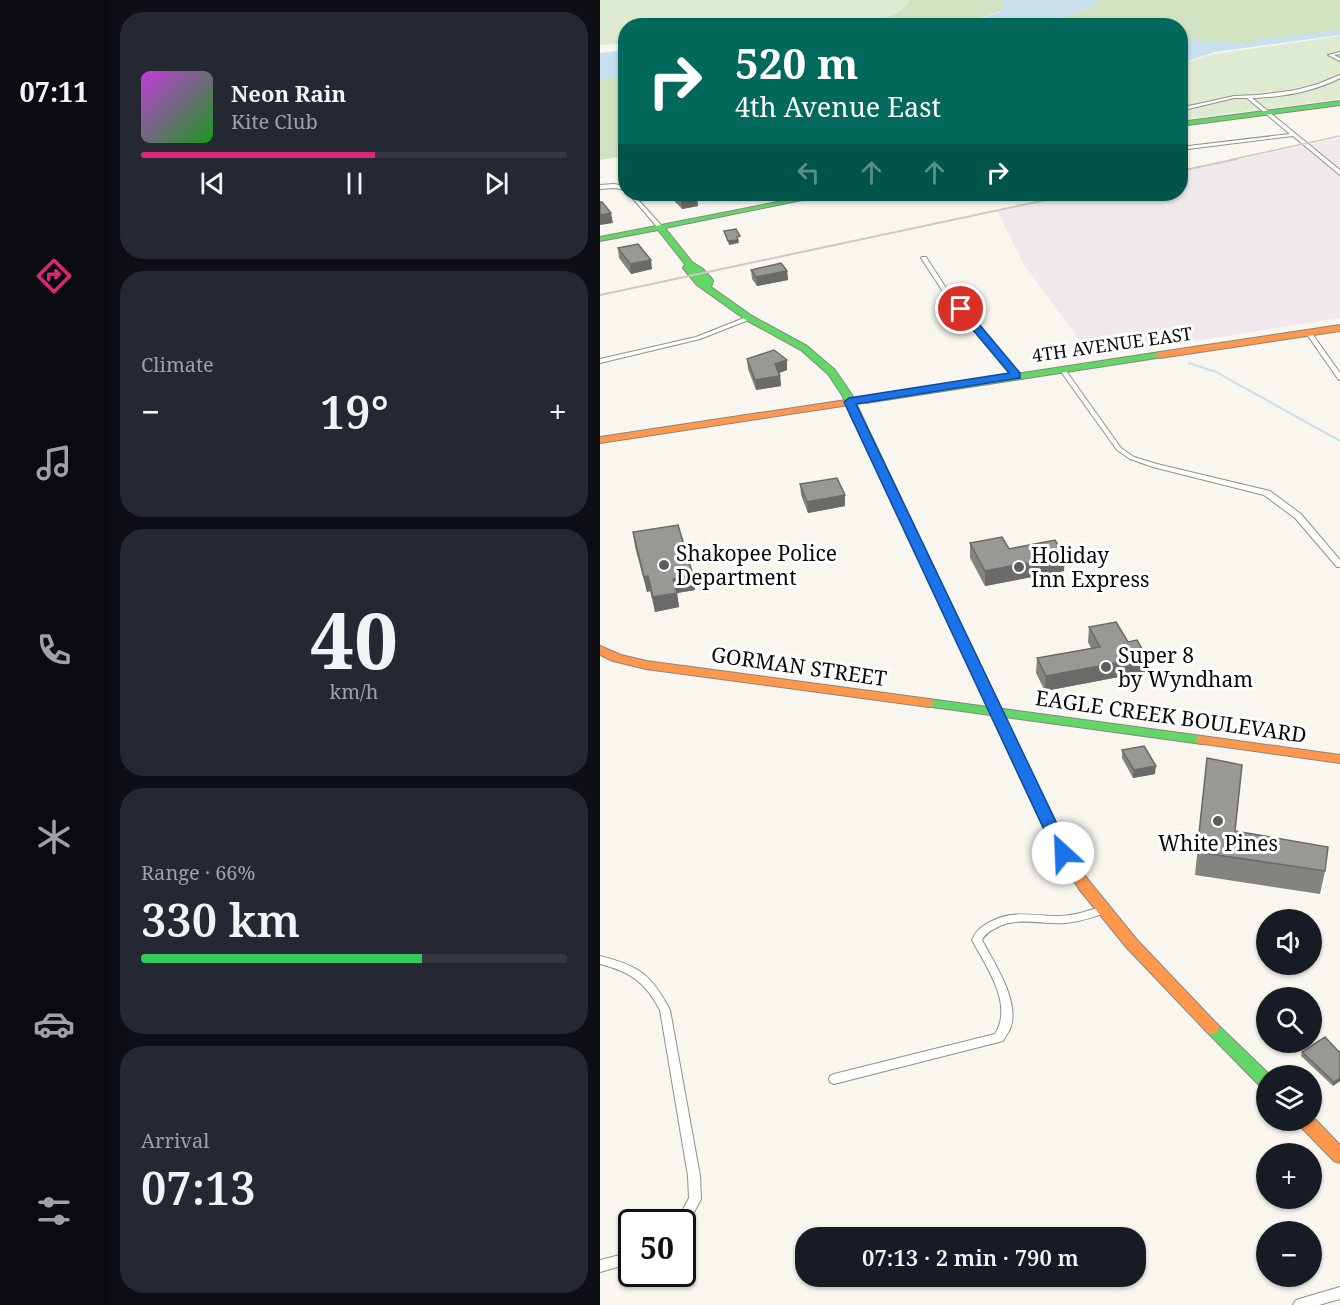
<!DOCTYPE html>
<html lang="en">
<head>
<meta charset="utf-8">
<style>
	body { margin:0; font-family:"Noto Serif",serif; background:#242831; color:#f1f3f6; height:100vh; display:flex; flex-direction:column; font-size:22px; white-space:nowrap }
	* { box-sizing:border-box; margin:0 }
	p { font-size:20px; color:#9ea1a6 }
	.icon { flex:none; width:33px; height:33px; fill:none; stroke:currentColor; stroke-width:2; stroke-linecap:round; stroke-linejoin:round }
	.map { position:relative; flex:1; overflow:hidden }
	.panel { display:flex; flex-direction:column; gap:12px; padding:12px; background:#0d0f14; width:492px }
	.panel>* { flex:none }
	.hud { position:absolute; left:18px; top:18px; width:570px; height:183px; border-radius:24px; box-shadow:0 2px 4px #0004; background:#00695c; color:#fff; overflow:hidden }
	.tools { position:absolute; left:656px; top:909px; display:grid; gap:12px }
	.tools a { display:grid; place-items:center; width:66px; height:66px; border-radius:50%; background:#171b24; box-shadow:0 2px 4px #0004; font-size:30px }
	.speed { position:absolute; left:18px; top:1209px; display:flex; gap:12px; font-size:30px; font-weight:700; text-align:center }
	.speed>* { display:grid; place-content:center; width:78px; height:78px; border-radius:50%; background:#171b24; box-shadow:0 2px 4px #0004; line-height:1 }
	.speed .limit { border:3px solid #111; border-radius:9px; background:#fff; color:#111 }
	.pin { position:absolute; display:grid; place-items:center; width:51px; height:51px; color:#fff; margin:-26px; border:3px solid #fff; border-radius:50%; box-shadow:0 2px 6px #0007 }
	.me { position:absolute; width:66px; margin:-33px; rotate:335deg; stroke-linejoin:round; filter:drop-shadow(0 0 4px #0008) }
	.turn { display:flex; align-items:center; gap:21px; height:126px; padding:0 18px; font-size:27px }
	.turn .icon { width:78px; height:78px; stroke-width:2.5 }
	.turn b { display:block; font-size:42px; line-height:51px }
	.lanes { display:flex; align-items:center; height:57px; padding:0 18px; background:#0003; justify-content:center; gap:30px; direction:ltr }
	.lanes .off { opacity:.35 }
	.big { font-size:45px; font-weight:600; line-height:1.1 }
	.panel .widget { flex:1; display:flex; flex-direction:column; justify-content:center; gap:9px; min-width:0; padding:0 21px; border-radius:24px; background:#242831 }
	.panel .dial { align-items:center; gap:0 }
	.dial b { font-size:78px; line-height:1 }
	.song { display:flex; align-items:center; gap:18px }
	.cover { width:72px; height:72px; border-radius:9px; background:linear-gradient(135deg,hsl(290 70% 55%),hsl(120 70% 35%)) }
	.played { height:6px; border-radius:3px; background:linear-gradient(90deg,#db2777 55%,#363941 55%) }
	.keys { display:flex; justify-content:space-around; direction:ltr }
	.heat { display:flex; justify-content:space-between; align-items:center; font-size:33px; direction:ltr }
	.charge { height:9px; border-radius:4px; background:linear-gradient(90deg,#34c759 66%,#363941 0) }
	.trip { position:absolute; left:195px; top:1227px; width:351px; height:60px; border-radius:24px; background:#171b24; box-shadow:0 2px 4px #0004; font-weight:600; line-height:60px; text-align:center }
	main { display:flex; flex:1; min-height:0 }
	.dock { display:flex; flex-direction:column; width:108px; justify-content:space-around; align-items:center; background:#090b0e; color:#9ea1a6 }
	.dock .icon { width:42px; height:42px }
	.dock .on { color:#db2777 }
	.dock b { font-size:27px; color:#f1f3f6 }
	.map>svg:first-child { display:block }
	.industrial { fill:#efe9eb }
	.green { fill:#dfebd0 }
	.forest { fill:#d0e2bf }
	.water { fill:#c8dfee }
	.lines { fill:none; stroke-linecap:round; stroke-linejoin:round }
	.stream { stroke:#c8dfee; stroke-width:2 }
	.street-casing { stroke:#91908d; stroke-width:2 }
	.fast-casing { stroke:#888783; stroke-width:2 }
	.slow-casing { stroke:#888783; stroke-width:2 }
	.street { fill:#fefefc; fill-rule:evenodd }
	.fast { fill:#63d668; fill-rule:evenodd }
	.slow { fill:#ff974d; fill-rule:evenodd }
	.rail-far1 { stroke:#d3c6c4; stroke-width:1.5 }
	.rail { stroke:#d3c6c4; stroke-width:2 }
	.wall { fill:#84837f }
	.shaded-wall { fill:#6c6a68 }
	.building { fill:#9a9894; stroke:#6c6a68; stroke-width:1.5 }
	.route { fill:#1a73e8; stroke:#114b97; stroke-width:1.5 }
	.poi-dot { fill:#5d5d5a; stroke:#fff; stroke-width:2 }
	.labels { text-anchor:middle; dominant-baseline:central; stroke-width:6; stroke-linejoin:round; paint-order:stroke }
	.far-street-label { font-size:18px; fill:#0a0a0a; stroke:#fff }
	.poi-label { font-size:21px; fill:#0a0a0a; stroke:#fff; text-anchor:start }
	.street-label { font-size:21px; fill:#0a0a0a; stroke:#fff }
</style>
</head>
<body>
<main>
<nav class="dock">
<b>07:11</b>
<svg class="icon on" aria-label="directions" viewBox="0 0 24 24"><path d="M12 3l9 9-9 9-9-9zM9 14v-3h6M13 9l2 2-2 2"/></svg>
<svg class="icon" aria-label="music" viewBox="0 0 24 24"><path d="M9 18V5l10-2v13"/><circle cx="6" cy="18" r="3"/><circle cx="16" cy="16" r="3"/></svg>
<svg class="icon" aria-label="phone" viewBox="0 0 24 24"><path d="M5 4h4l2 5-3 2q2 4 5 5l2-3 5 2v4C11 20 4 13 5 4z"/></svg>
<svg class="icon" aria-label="climate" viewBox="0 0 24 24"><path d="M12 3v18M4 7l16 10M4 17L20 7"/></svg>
<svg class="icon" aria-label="car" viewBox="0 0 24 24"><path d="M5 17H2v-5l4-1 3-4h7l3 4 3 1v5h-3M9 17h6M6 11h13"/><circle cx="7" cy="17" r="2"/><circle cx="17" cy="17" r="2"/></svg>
<svg class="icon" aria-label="filters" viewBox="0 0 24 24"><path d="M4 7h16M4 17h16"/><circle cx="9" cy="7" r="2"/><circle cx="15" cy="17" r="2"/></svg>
</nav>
<section class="panel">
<div class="widget">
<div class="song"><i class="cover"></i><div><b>Neon Rain</b><p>Kite Club</p></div></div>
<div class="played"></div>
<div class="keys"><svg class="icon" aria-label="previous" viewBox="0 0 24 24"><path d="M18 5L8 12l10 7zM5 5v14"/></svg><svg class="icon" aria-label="pause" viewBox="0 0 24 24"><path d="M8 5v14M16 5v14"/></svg><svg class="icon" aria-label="next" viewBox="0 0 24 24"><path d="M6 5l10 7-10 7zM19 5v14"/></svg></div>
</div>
<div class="widget"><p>Climate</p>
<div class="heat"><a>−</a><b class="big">19°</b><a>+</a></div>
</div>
<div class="widget dial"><b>40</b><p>km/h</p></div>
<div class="widget"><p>Range · 66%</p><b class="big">330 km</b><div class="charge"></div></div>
<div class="widget"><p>Arrival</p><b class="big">07:13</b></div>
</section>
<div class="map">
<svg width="740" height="1305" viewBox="0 0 740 1305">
	<rect width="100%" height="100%" fill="#f8f6ee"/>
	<path class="industrial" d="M740,138V318L492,357L424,265L397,211L478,194H580L581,172Z"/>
	<path class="green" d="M0,0H310L306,8L291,17L248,24L26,26L25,43L0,45Z
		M740,36V99L581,120L580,64L614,54Z"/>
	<path class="forest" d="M310,0H404L402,11L358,25L235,26C258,24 298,22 310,0Z
		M496,0H740V31L648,44L581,40L580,26H454L465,16L483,11L497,2Z
		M25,77V156L0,160V79Z"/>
	<path class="water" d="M404,0H496L497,2L483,11L465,16L454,25H358L401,12Z
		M740,30V35L615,52L581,63V39L649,44L659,40Z
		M25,50V77L0,79V53Z"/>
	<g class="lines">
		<path class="stream" d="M589,363L616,372L740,441"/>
		<defs>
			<path id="street" d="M740,52V54L734,55L740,58V61L728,55Z
				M740,75V78C713,92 682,97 652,98L740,170V175L693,136L580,150V147L690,134L647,98H634L580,111V108L634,96L659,95L696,90L718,84Z
				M14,184L26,186V190L14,188L0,189V185Z
				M29,194H33L62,226V228H58Z
				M494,194H499L503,197L498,198Z
				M322,257H326L348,291L418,375V377H414L344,293L321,258Z
				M149,316L151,317V319L100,339L0,363V359L96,337Z
				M709,331L711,332L740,373V380L738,379L706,333Z
				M462,367L464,368L521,448L534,457L557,464L670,491L701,514L740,560V567H737L695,518L664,495L553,467L530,459L517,450L459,369Z
				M503,906L506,907L508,910L506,913C493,917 479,922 465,923C441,925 418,916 396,928C390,931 385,934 382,940C394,963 421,1002 410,1029C408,1033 405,1037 403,1041L234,1084L230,1082L229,1079L230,1076L234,1074L395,1034C414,1004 386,967 372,940C376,930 382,926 392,921C413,910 434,916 457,916C473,916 488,911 503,906Z
				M0,956C39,966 51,974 70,1010L100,1176L101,1199L86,1227L82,1228V1222H76L89,1198L88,1176L60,1010C45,982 31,972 0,964Z
				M32,1252V1263L0,1272V1260Z
				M740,1287V1299L719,1305H693L695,1301L699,1299Z"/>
			<path id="fast" d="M740,101V105L580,126V122Z
				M218,194H231L65,228L92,262L103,269L112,279L113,281L111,287L152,316L207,346L235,370L252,395L384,673L382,676H374L372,673L242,395L228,374L201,350L146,320L97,285L83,268L85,264L58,230L0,241V237ZM94,271L104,282L103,281Z
				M560,352L563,353V357L266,403L261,400L266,397Z
				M329,699L602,736L608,740L602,744L325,706L323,703Z
				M612,1022L617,1024L671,1076H666V1088L660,1086L607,1032L604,1028L607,1024Z"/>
			<path id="slow" d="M740,325V331L560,358L555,355L560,352Z
				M266,397L269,398V402L0,443V437Z
				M0,646L21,655L46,661L329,699L335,703L329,707L46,669L13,661L0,655Z
				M378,669L384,673L469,851L489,881L537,940L617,1024L620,1028L617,1032L612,1034L607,1032L527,948L479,889L456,853L372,673Z
				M602,736L740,755V763L597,743L596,740L597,737Z
				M711,1115L740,1145V1163L734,1161L699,1125L697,1120H711Z"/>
		</defs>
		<use href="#street" class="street-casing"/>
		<use href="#fast" class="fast-casing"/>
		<use href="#slow" class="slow-casing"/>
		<use href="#street" class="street"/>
		<use href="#fast" class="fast"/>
		<use href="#slow" class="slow"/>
		<path class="rail-far1" d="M630,160L740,136"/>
		<path class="rail" d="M580,171L637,159
			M0,295L474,194"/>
	</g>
	<path class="wall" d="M68,194H95L98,206L82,209Z
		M18,248L52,269L31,274L19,258Z
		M151,270L187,271L188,280L157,286L152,279Z
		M147,359L187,360V370L179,373L180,376L181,386L156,390L148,369Z
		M200,484L245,495V506L208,513L201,495Z
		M33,532L93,575L95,590L77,593L79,607L55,612L50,591L47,592L35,547Z
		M370,543L409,549L464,571L385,586L370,558Z
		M489,627L528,642L547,657L545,672L445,691L436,673L437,658L491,648L488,642Z
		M522,750L555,774L533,778L522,758Z
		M607,758L635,831L725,871L720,894L595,875Z
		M702,1052L740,1081L733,1086L701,1056Z"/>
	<path class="shaded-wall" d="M97,197L98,206L82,209L81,200Z
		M11,213L13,223L0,225V215Z
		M138,240L139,243L129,245L128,241Z
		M51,260L52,269L31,274L30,264Z
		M187,271L188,280L157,286L156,277Z
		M187,360V370L176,374L175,364Z
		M180,376L181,386L156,390L155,380Z
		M245,495V506L208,513L207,502Z
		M465,556L464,571L385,586V571Z
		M93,575L95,590L77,593L79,607L55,612L53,597L73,579Z
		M48,576L50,591L47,592L44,577Z
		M547,657L545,672L445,691L446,676Z
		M556,766L555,774L533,778L534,770Z
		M740,1078V1081L733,1086L734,1082Z"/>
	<path class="building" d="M75,194H95L97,197L81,200Z
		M0,202H2L11,213L0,215Z
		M136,229L140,236L137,237L138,240L128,241L124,231Z
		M38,244L51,260L30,264L18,248Z
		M181,263L187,271L156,277L151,270Z
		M174,350L187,360L175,364L180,376L155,380L147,359Z
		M237,478L245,495L207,502L200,484Z
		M78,525L93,575L73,579L77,593L53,597L48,576L44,577L33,532Z
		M402,537L409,549L455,540L465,556L385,571L370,543Z
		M516,622L528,642L537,640L547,657L446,676L437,658L500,647L489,627Z
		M544,746L556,766L534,770L522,750Z
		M607,758L642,765L635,831L728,847L725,871L597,852Z
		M725,1037L739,1052L740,1051V1078L734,1082L702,1052Z"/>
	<path class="route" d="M357,306H364L420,373V378L256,404L471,853L469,857H458L455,853L244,402L249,398L409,373L357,311Z"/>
	<g class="poi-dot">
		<circle cx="64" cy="565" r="6"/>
		<circle cx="419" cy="567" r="6"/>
		<circle cx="506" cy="667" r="6"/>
		<circle cx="618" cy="821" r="6"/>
	</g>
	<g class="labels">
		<g class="far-street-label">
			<text transform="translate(512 344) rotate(-8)">4TH AVENUE EAST</text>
		</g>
		<g class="poi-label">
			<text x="76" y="553">Shakopee Police<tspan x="76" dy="24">Department</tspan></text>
			<text x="431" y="555">Holiday<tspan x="431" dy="24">Inn Express</tspan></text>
			<text x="518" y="655">Super 8<tspan x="518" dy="24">by Wyndham</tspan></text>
			<text x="618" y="843" text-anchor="middle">White Pines</text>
		</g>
		<g class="street-label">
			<text transform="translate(199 666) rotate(8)">GORMAN STREET</text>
			<text transform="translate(571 716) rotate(8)">EAGLE CREEK BOULEVARD</text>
		</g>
	</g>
</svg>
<div class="tools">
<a><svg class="icon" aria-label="sound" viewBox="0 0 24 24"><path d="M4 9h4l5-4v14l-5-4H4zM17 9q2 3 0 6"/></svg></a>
<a><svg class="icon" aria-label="search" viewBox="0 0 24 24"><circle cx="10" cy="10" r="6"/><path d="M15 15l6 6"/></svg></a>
<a><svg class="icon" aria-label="layers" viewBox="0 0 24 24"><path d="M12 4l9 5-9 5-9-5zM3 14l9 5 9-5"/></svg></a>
<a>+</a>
<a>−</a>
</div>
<div class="speed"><div class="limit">50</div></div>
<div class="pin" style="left:361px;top:309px;background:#d93025"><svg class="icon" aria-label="arrive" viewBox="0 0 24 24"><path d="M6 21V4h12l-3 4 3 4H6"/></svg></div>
<svg class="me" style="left:463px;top:853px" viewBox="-20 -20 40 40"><circle r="19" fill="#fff"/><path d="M0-13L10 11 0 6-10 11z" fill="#1a73e8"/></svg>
<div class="trip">07:13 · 2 min · 790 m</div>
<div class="hud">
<div class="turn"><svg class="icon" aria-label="right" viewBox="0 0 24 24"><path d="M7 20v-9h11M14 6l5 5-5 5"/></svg><div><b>520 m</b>4th Avenue East</div></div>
<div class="lanes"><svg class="icon off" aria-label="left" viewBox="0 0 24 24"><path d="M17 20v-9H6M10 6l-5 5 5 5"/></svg><svg class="icon off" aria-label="ahead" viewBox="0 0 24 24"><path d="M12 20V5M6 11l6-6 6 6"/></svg><svg class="icon off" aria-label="ahead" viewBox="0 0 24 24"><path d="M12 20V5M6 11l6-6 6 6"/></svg><svg class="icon" aria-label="right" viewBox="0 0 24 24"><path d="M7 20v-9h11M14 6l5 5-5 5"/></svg></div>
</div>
</div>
</main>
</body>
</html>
